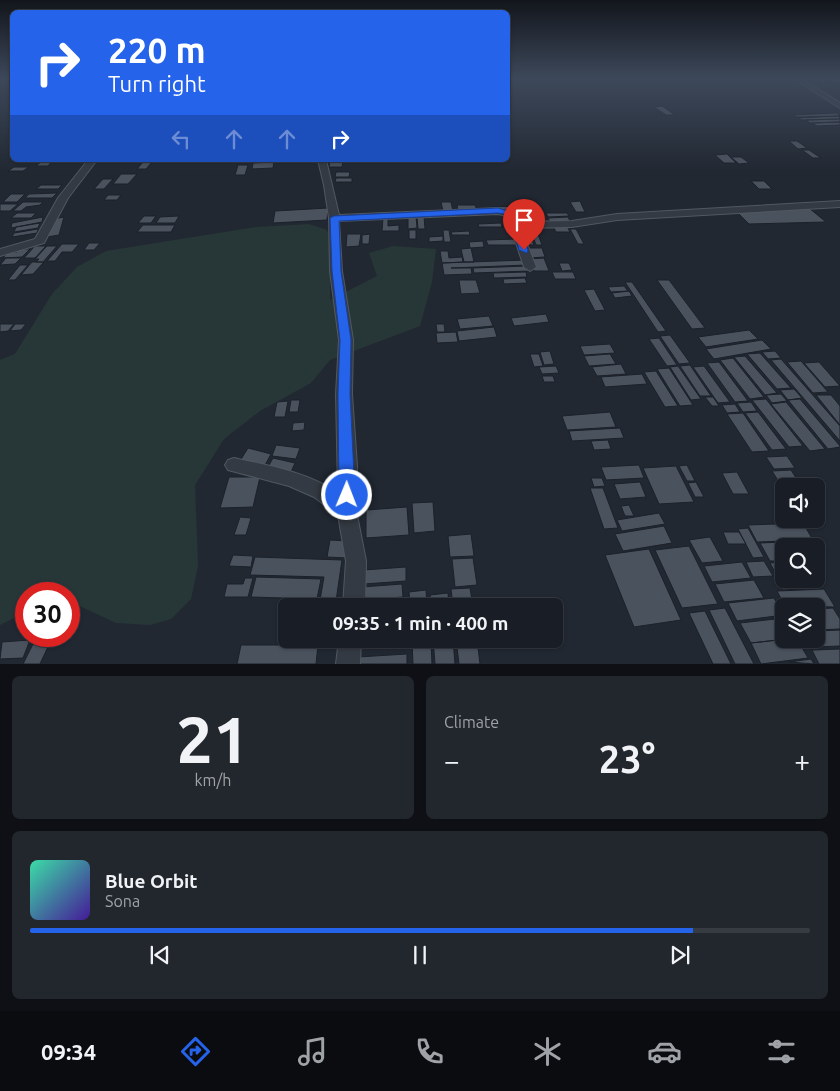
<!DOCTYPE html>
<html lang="en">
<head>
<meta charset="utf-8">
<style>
	body { margin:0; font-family:Ubuntu,sans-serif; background:#22272e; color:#f1f3f6; height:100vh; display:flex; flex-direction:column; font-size:19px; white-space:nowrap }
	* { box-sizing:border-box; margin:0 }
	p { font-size:16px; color:#9fa2a7 }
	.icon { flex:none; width:28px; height:28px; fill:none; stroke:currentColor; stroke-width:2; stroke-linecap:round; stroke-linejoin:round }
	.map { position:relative; height:664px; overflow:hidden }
	.details { display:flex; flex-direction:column; gap:12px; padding:12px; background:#0e1015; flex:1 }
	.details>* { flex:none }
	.guide { position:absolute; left:10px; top:10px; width:500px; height:152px; border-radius:8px; box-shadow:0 1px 4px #0004,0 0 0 1px #373c43; background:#2563eb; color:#fff; overflow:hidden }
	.tools { position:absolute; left:775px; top:478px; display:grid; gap:10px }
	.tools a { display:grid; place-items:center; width:50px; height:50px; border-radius:8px; background:#191e26; box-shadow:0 1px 4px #0004,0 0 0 1px #373c43; font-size:25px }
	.speed { position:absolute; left:15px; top:582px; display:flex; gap:10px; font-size:25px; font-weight:700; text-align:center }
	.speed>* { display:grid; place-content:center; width:65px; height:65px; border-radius:50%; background:#191e26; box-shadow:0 1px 4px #0004,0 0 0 1px #373c43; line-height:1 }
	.speed .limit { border:8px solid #d22; background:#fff; color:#111 }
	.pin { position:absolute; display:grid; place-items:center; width:42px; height:42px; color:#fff; margin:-51px -21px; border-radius:50% 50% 50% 0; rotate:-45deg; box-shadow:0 0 5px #0007 }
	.pin .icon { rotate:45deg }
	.me { position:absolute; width:55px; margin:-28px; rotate:1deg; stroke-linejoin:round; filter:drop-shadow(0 0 4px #0008) }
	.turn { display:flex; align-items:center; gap:18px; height:105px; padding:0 15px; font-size:22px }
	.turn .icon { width:65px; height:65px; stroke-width:2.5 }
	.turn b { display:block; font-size:35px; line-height:42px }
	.lanes { display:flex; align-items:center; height:48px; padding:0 15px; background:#0003; justify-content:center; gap:25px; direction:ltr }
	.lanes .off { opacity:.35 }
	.big { font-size:38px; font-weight:700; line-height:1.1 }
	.details .widget { flex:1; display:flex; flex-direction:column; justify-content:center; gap:8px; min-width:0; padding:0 18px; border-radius:8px; background:#22272e }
	.details .dial { align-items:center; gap:0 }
	.dial b { font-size:65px; line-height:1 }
	.song { display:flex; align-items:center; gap:15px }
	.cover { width:60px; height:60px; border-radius:8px; background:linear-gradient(135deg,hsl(160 70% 55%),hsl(260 70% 35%)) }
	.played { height:5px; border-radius:2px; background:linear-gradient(90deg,#2563eb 85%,#373c43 85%) }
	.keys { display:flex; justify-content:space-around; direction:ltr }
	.heat { display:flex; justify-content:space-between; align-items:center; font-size:28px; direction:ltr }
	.details .tiles { flex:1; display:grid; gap:12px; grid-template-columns:1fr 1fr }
	.widget:last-child { grid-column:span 2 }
	.trip { position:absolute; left:278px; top:598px; width:285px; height:50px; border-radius:8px; background:#191e26; box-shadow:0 1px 4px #0004,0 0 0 1px #373c43; font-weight:700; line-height:50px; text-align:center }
	.tab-bar { display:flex; height:80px; justify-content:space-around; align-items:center; background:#0a0c0f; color:#9fa2a7 }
	.tab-bar .icon { width:35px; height:35px }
	.tab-bar .selected { color:#2563eb }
	.tab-bar b { font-size:22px; color:#f1f3f6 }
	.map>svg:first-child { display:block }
	.green { fill:#273737 }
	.building { fill:#4a525e; stroke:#1c2129 }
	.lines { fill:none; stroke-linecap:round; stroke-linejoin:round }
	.street-casing { stroke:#515861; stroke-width:2 }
	.secondary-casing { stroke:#515861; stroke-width:2 }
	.street { fill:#343a43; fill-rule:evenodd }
	.secondary { fill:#434955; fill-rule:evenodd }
	.route { fill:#2563eb; stroke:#184099 }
</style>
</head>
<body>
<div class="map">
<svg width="840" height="664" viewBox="0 0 840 664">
	<rect width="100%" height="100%" fill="#212832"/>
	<path class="green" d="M309,224L327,230L330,242V300L377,276L369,253L393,246L436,249L432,282L420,326L330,360L311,383L260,411L224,439L195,485L198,566L191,599L171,619L150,625L116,623L69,601V594H26V612L0,625V360L15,354L52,294L77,267L106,251L256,227Z"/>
	<path class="building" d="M662,106L675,115H666L654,107Z
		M837,113L840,116L797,117L793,115Z
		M839,116L840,119L802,120L798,118Z
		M840,119V122L810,123L806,120Z
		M840,122V125L817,126L812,123Z
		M789,141H797L807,148L798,149Z
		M802,150H809L821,158H813Z
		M727,154L736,163H724L715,155Z
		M731,157H741L749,163L739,164Z
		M43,160H53L48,166H36Z
		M330,160H343L342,167H329Z
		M143,162H152L146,169H137Z
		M274,162L273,168L252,169L253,163Z
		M238,165H248L245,175H235Z
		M14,167H29L23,171H8Z
		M336,172H350L349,177H335Z
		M121,174H137L128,184H113Z
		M336,178H352V182H335Z
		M103,179H113L104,189H94Z
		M751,181H764L772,189H759Z
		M41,185H62L58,189H36Z
		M57,193L52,198H25L29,194Z
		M11,194H25L17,202H3Z
		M108,195H121L117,200H104Z
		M580,201L585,212H576L570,202Z
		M23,202H43L40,205L26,207L21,211H13Z
		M441,202H451L453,211H443Z
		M0,204H18L10,211H0Z
		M457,205H475L477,210L458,211Z
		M515,206L517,211L492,210L491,207Z
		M328,208L327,220L273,223L275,211Z
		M809,208L826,222L749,224L735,210Z
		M17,213H36L31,218H11Z
		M546,213H567L569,216L548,217Z
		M144,216H156L151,223H138Z
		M179,216L175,223H156L160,217Z
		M408,216H416L417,228L408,229Z
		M417,216H424L425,229H418Z
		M43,217L42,222L11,228L12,223Z
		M64,217L59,235L47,237L53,219Z
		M535,217L537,221L517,222L516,218Z
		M568,217L570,221L550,222L548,218Z
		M383,218H388V226L399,225V231H382Z
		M40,223L38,228L14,232L16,227Z
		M501,223L502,227H479L478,224Z
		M143,225H175L171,232H137Z
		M527,226L534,245H525L518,227Z
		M553,226H567L570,232H556Z
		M38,229L37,233L12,237L14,233Z
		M530,229H536L542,245H536Z
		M570,229H576L584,244H578Z
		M409,230H416V239H409Z
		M443,230H449L451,242H444Z
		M469,231L470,235H452L451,232Z
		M347,234H361L359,246L346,247Z
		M370,234L369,244H362V235Z
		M443,236V241L429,242V237Z
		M516,239L518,245H488L486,240Z
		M483,241L484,247L470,248L469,242Z
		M89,243H100L94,250H84Z
		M62,244H79L72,252H62L55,261H47Z
		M35,246H46L35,258H24Z
		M47,246H57L43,262H36L39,259H35Z
		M471,248L474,262H464L461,249Z
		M525,248H542L545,257L528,258Z
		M20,249H30L22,257L3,258L8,252H17Z
		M440,251H448L449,258L462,257L463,262L442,263Z
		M6,258H21L15,264L0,265Z
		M544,258L549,271H534L529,259Z
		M526,260L527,265L451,268H471L472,274L444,275L442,263Z
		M32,262H44L33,274L21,275Z
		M559,263H569L572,270L562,271Z
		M20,265H28L15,280H8Z
		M528,266L530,271L474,273L473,268Z
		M526,272L527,277L494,278L493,273Z
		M552,272H573L576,279H555Z
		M525,278L527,283L504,284L503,279Z
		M459,280H476L480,293L461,294Z
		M657,280H669L705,328L692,329Z
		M625,282H632L666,331L658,332Z
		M624,286L628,291L611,292L608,287Z
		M594,289L605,310L595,311L584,290Z
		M629,291L632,296L615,298L612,293Z
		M546,314L549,322L514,326L511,318Z
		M489,316L493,326L460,329L457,319Z
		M0,324H14L8,331L0,332Z
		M15,324H26L21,330L10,331Z
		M436,324H444L445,332H437Z
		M494,327L497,337L459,341L457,331Z
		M749,330L758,339L706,347L698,337Z
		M456,332L458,342L437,343L436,333Z
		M670,335L690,363L679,364L660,336Z
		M659,338L677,365L667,366L649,339Z
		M762,340L771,349L714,359L706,349Z
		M610,344L615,353L584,355L580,346Z
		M550,351L554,364L544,365L540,352Z
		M775,351L781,358L768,359L762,352Z
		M760,353L791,388L777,389L747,354Z
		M530,354H539L543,366L534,367Z
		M610,354L616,364L589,366L584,356Z
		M745,356L777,393L765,395L734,357Z
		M733,358L764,397L750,399L720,360Z
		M781,359L840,426V441L771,360Z
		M801,361L828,392L813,393L787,362Z
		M719,362L748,401L735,402L707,363Z
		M819,362L840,386L825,387L804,363Z
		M621,364L626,374L597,376L592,367Z
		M690,365L711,396H700L680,366Z
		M556,366L559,373L542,374L539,367Z
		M678,366L701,399L691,400L670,367Z
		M704,366L730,402L718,403L693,367Z
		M669,368L693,405L680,406L657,369Z
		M656,371L678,406L665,407L644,372Z
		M642,374L647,384L605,387L601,377Z
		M542,376H553L555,382H544Z
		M794,389L802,398L788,400L780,390Z
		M781,394L787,401L772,403L766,395Z
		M816,395H831L840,406V425Z
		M705,397H713L719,406H712Z
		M766,399L803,446L789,447L752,400Z
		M800,399L840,446V447L828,449L788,400Z
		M291,400H300L298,412H289Z
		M288,401L285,417H274L277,402Z
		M751,402L757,411L743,412L737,403Z
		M786,402L825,449L810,451L771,404Z
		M735,404L740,412L727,413L722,405Z
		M610,412L616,427L567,430L562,416Z
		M758,412L786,449L772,450L745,413Z
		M743,413L769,451L752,452L727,414Z
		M305,422L304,430L292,431L293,423Z
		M620,428L624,438L572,441L569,431Z
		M608,440L611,449L594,450L591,441Z
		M276,445L300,448L296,459L272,456Z
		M248,448L271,454L264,467L240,461Z
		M787,456L795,468L774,469L766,457Z
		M273,458L295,463L291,472L268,467Z
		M639,465L644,478L606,480L601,467Z
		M687,465L695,481H687L679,466Z
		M676,466L694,502L659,504L643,468Z
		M791,470L800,484L781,485L772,471Z
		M737,472L749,494H733L722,473Z
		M229,477H260L253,507L220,508Z
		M591,478H602L605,486L594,487Z
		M640,482L646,497L620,499L614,484Z
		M696,482L704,497H695L688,483Z
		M590,488H603L618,528L604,529Z
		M433,502L435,531L414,533L412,503Z
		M629,505L634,516H625L621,506Z
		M407,507L409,535L366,538V510Z
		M659,513L665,524L622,531L617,520Z
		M240,517L251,518L246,535H234Z
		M803,523L813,540L757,542L748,525Z
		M664,526L672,543L623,551L615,534Z
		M748,528L764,557L753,558L738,529Z
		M723,532H739L746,544H728Z
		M471,534L474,556L450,557L448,536Z
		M710,537L723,561L702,563L689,540Z
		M330,540L349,541L347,558L327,557Z
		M808,541L812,546H784V561H770L760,543Z
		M689,546L718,604L682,608L655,550Z
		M649,549L681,620L634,627L605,555Z
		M233,555L253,556L251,567L229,566Z
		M255,557L342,560L336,601L320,600L324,577L250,575Z
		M473,558L477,585L455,587L452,559Z
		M764,561L773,576L753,577L746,562Z
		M742,562L751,578L712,582L704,566Z
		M780,562L784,568V578H778L770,563Z
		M406,567V581L364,584V570Z
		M256,577L321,579L317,599L251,597Z
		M245,578H253L248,597H224L227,584H243Z
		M776,578L810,579L816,588L783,590Z
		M754,580L764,598L724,602L715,584Z
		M402,584L403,597L362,600V587Z
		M470,588L473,606H453L451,589Z
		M824,589L835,607L785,606L777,591Z
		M426,590L427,606H410L409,592Z
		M448,593L449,606H431L430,595Z
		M774,598L784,615L737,621L728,603Z
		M725,608L754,664H735L709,610Z
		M833,608L840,619V629L816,630V609Z
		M705,611L731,664H713L689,613Z
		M784,618V639H787L751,643L740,623Z
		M840,630V646L816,647L812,639H816V631Z
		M37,636H53L40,664H23Z
		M433,639H453L455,664H435Z
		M456,639H477L480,664H459Z
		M787,639H797L808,658L761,664L751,643Z
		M30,640L23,658L0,659L2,642Z
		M431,642L432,664H413L412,643Z
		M241,645H318L316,664H237Z
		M840,649V664H819L812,650Z
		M407,654V664H358V657Z
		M811,659L814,664L789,662Z"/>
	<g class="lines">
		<defs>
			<path id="street" d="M793,78H801L840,103V108Z
				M88,160H97L68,198L44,243L0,256V249L35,239L58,198Z
				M318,160H326L339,215L498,208L516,212L519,222L572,221L617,214L840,201V207L617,220L572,227L521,228L536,267L530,271L524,267L507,216L498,214L339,221L342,271L353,340L352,394L357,466L356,510L366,561L365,606H343L346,561L338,515L314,497L289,486L228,470L225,465L228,460L234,458C270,466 307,472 338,493L336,394L339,340L330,271L329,218L324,185Z
				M339,639H361L360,664H336Z"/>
			<path id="secondary" d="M823,78H840V82Z"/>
		</defs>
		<use href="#street" class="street-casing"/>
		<use href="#secondary" class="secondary-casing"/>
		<use href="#street" class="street"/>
		<use href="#secondary" class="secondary"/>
	</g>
	<linearGradient id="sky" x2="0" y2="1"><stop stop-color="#12161c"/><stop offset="0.46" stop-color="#3d485a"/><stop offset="1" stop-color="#3d485a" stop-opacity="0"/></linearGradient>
	<rect width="840" height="171" fill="url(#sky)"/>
	<path class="route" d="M498,208L517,214L528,250L527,253L519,250L509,215L498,213L339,221L341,271L351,340L350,394L355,495L352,500L347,502L342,500L339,495L338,394L340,340L332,271L330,218L334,216Z"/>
</svg>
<div class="tools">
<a><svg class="icon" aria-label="sound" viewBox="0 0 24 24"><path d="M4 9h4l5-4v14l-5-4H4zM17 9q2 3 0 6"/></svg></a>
<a><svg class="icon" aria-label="search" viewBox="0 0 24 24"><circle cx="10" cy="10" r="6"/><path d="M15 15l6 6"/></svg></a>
<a><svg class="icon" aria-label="layers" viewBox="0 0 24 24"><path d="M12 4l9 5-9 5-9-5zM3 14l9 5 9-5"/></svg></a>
</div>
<div class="speed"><div class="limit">30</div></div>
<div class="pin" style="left:524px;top:250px;background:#d93025"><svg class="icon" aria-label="arrive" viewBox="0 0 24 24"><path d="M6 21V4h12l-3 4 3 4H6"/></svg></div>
<svg class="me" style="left:347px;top:495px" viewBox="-20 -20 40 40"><circle r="17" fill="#2563eb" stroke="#fff" stroke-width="3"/><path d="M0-11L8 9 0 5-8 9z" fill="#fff"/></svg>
<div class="trip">09:35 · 1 min · 400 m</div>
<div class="guide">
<div class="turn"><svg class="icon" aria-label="right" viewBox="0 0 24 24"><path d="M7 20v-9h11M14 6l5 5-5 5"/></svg><div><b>220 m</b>Turn right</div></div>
<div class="lanes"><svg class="icon off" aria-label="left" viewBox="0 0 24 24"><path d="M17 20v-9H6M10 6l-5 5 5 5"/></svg><svg class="icon off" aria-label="ahead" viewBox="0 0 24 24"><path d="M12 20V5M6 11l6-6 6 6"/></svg><svg class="icon off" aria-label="ahead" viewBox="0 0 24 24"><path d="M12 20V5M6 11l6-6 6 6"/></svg><svg class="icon" aria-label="right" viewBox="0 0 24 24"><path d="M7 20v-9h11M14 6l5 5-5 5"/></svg></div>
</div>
</div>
<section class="details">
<div class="tiles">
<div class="widget dial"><b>21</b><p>km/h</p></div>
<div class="widget"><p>Climate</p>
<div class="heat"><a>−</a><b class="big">23°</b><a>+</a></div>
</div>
<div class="widget">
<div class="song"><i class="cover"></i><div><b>Blue Orbit</b><p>Sona</p></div></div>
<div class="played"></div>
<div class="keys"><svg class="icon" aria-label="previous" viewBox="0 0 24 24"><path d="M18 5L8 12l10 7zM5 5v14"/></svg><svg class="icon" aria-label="pause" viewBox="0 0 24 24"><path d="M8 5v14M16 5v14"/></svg><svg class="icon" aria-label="next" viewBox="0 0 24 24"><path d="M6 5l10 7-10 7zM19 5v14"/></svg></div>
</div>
</div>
</section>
<nav class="tab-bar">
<b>09:34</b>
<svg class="icon selected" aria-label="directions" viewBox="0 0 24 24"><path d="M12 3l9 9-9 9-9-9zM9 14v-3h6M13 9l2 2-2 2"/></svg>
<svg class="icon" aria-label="music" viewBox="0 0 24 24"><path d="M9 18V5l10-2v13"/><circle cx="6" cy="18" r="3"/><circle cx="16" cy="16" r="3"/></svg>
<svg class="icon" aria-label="phone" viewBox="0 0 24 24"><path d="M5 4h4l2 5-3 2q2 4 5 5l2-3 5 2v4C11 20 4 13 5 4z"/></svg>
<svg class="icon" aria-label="climate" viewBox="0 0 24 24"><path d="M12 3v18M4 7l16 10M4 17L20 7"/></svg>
<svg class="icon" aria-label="car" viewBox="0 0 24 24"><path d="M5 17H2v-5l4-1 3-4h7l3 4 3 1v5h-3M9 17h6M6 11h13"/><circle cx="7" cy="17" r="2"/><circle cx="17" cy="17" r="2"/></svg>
<svg class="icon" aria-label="filters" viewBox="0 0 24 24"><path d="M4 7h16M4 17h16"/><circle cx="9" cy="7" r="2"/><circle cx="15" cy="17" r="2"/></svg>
</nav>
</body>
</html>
